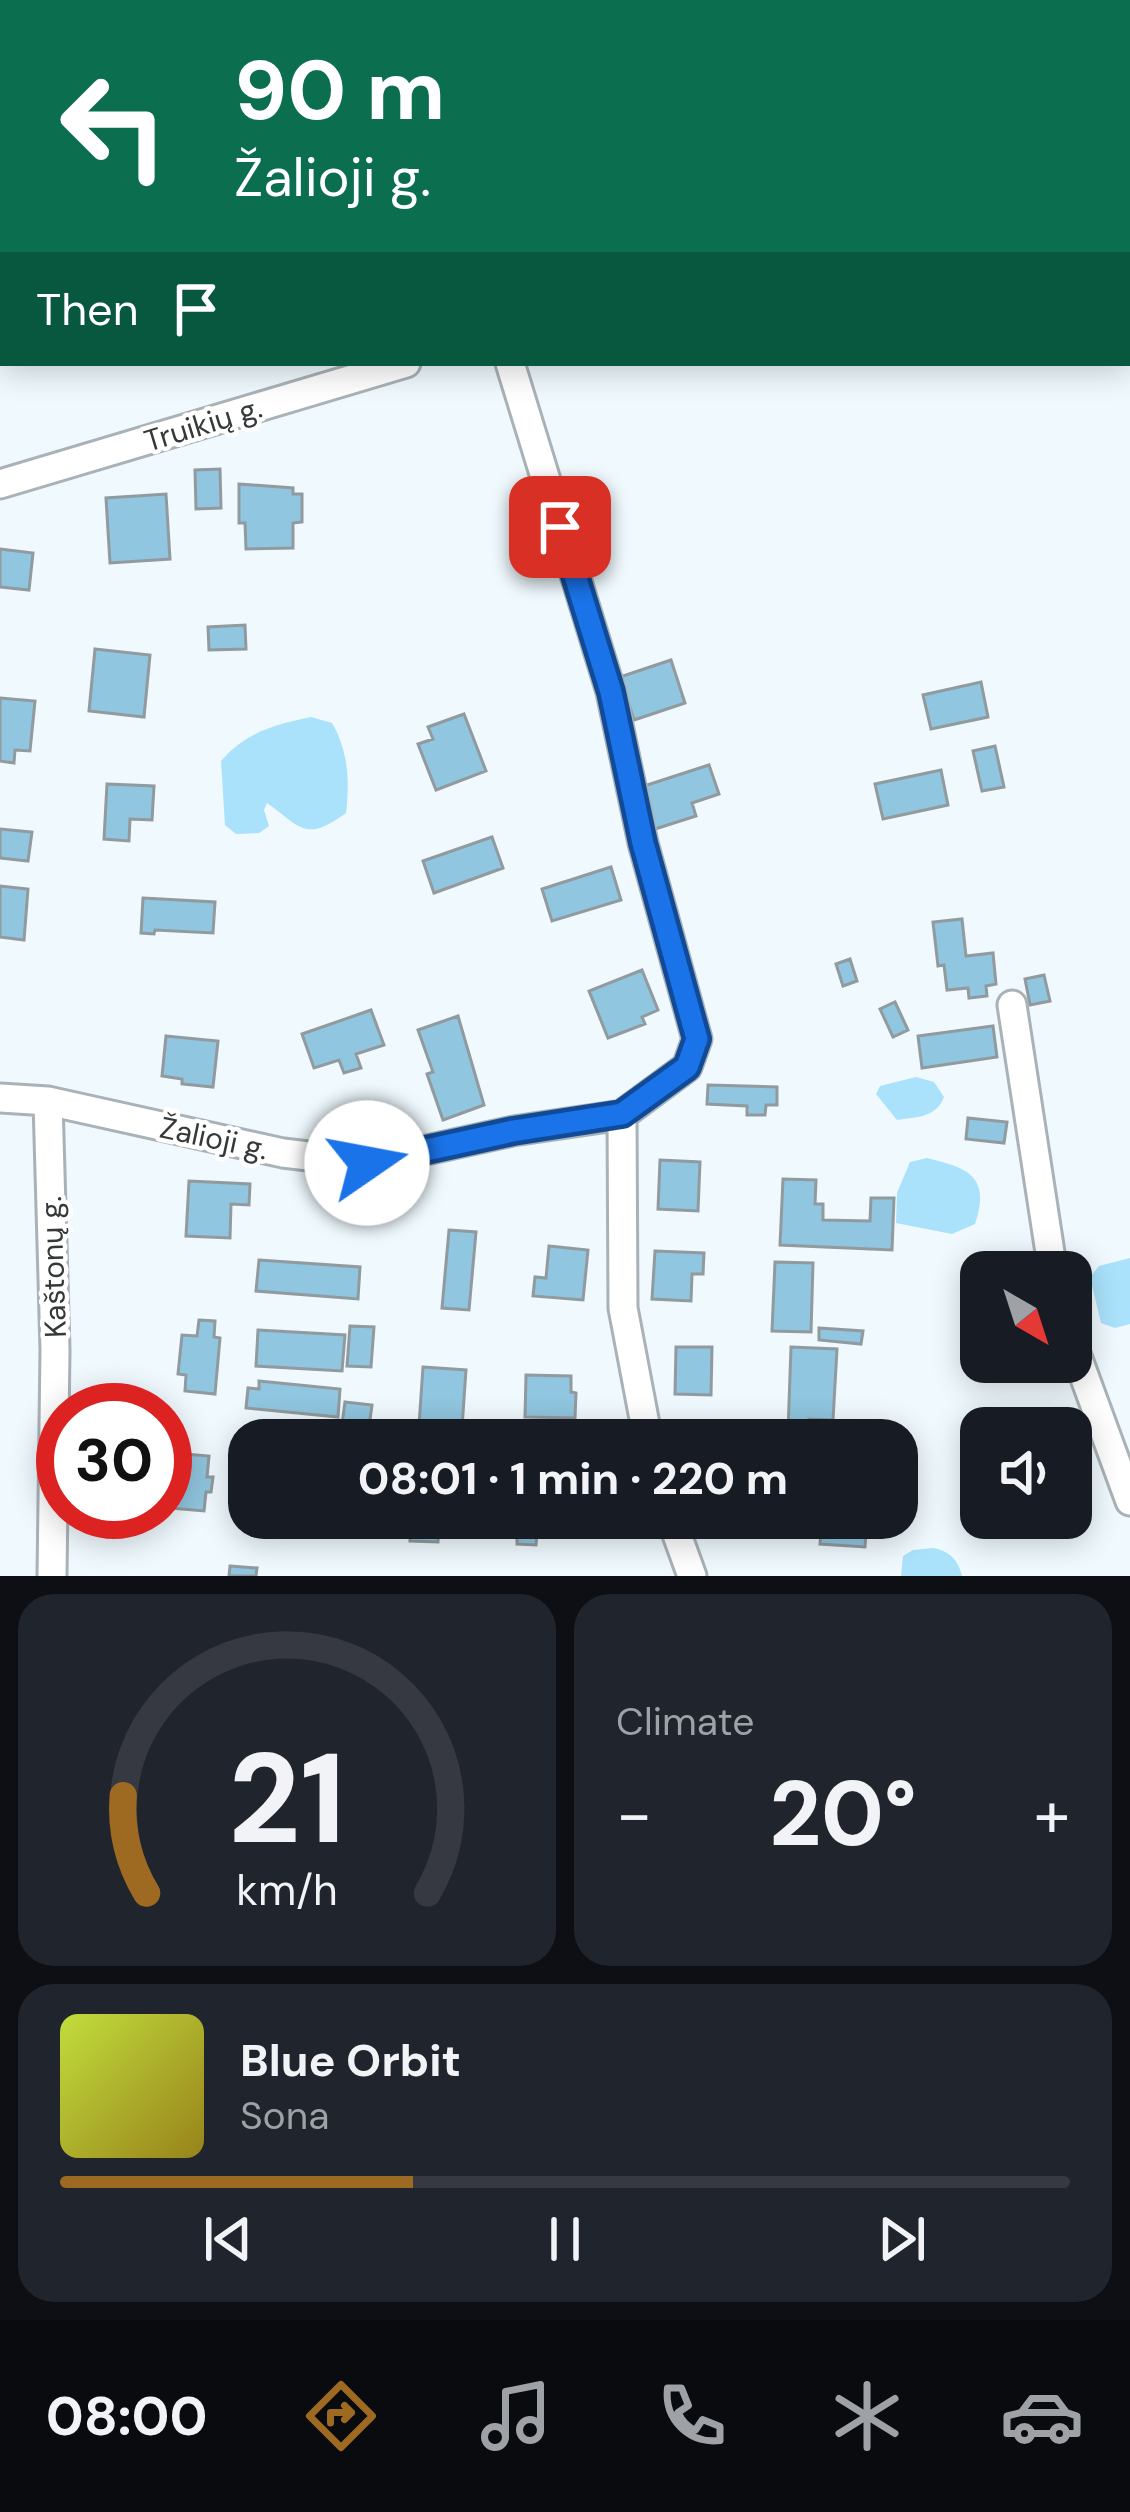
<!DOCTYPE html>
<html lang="en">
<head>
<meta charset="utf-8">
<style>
	body { margin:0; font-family:"DM Sans",sans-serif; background:#20242c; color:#f1f3f6; height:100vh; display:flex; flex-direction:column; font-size:45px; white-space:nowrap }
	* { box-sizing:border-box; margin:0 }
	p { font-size:39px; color:#9ea1a6 }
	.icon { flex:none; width:66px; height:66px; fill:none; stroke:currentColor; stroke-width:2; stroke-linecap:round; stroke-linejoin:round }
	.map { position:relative; height:1576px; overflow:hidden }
	.panel { display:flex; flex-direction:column; gap:18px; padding:18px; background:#0d0f14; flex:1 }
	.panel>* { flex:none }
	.hud { position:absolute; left:0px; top:0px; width:1131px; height:366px; box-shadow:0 6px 30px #0003; background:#0b6e4f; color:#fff; overflow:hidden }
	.needle { width:78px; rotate:141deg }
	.tools { position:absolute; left:960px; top:1251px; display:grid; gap:24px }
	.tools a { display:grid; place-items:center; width:132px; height:132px; border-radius:24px; background:#171b24; box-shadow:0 6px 30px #0003; font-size:60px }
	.speed { position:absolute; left:36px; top:1383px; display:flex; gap:24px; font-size:60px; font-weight:700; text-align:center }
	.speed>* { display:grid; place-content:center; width:156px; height:156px; border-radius:50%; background:#171b24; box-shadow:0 6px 30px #0003; line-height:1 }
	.speed .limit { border:18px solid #d22; background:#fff; color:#111 }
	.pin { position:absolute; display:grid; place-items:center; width:102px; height:102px; color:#fff; margin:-51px; border-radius:24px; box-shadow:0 6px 18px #0006 }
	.me { position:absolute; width:132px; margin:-66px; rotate:78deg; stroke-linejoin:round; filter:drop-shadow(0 0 9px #0008) }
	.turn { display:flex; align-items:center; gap:42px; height:252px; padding:0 36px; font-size:54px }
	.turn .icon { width:156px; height:156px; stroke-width:2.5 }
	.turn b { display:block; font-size:84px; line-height:102px }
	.then { display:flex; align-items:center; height:114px; padding:0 36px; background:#0003; gap:24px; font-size:45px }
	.big { font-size:90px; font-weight:700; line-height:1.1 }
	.panel .tile { flex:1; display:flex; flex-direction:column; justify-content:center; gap:18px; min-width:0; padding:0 42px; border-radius:36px; background:#20242c }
	.panel .dial { align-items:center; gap:0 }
	.dial svg { height:312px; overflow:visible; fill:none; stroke:#363941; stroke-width:7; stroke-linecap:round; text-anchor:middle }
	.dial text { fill:#f1f3f6; stroke:none }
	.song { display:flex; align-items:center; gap:36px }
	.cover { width:144px; height:144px; border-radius:18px; background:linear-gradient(135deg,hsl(70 70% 55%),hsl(50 70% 35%)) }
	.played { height:12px; border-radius:6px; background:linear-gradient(90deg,#9e6a21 35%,#363941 35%) }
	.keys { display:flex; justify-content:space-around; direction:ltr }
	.heat { display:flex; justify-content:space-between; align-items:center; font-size:66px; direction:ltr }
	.panel .tiles { flex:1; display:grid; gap:18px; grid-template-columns:1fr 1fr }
	.tile:last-child { grid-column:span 2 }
	.trip { position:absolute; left:228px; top:1419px; width:690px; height:120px; border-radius:36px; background:#171b24; box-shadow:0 6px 30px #0003; font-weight:700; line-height:120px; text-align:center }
	.tab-bar { display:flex; height:192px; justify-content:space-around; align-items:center; background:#090b0e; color:#9ea1a6 }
	.tab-bar .icon { width:84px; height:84px }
	.tab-bar .active { color:#9e6a21 }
	.tab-bar b { font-size:54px; color:#f1f3f6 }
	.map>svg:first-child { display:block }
	.water { fill:#aae2fb }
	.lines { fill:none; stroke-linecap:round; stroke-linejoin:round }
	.stream { stroke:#aae2fb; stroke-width:8 }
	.building { fill:#90c6df; stroke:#919a9e; stroke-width:3 }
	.minor-casing { stroke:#a9b2b6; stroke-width:33 }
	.minor { stroke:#fff; stroke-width:27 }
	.route-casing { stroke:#114b97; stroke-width:30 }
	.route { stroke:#1a73e8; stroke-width:21 }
	.labels { text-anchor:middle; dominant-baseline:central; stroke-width:9; stroke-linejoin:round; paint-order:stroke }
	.street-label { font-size:30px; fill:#35393a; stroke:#fff }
</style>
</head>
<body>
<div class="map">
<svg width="1130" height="1576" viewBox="0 0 1130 1576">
	<rect width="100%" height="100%" fill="#eff9fe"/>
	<path class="water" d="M311,717L332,723C348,750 350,781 346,813C305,843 301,827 267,803L264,810L269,826L259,833L236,834L225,825L221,761C246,732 274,725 311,717Z
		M916,1077L934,1082L944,1097C936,1118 916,1117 897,1120L876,1094L880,1086Z
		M927,1158C968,1168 991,1176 975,1224L952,1234L896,1223L897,1193L910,1162Z
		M1130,1258V1324L1115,1328L1101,1323L1090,1277L1099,1266Z
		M933,1548C949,1551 958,1559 962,1576H901L903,1556L913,1550Z"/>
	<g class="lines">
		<path class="stream" d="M254,3L258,0
			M0,70H3"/>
	</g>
	<path class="building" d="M220,469L221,508L196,509L195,470Z
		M239,484L293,488V494H302V522L293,523V548L246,549L245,523H239Z
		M166,494L170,559L110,563L106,498Z
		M0,549L33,553L29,590L0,587Z
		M245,625L246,649L209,650L208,627Z
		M95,649L150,655L144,717L89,711Z
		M671,660L685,703L634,720L620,677Z
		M981,682L988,717L931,729L923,695Z
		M0,698L35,701L30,751L15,750L14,763L0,761Z
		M464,714L486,771L436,790L418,744L433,739L428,727Z
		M995,746L1004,787L982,791L973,751Z
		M709,765L719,794L692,803L696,816L655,829L641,787Z
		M941,770L948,805L883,819L875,784Z
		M107,784L154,786L152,820L130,819L129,841L104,839Z
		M0,829L32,832L28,861L0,858Z
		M492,837L503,868L434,893L423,861Z
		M611,867L621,900L552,921L542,889Z
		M0,886L28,889L24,940L0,937Z
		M143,898L215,902L213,933L155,930L154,934L141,933Z
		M962,919L966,956L993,953L996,984L986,986L987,996L969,998L968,988L947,990L944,965L938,966L933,922Z
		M850,959L857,981L843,986L836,964Z
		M642,970L658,1010L642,1017L645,1024L608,1038L589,991Z
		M1044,975L1050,1001L1030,1005L1025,979Z
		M895,1002L908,1030L893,1037L880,1009Z
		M371,1010L384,1045L356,1054L361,1068L344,1073L339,1060L314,1068L302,1034Z
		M458,1016L484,1105L443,1120L427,1074L433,1072L418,1030Z
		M993,1026L997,1057L922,1068L918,1036Z
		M166,1036L218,1041L213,1087L182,1084V1079L162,1076Z
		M708,1085L777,1087V1105H766L765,1115H747V1106L707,1104Z
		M968,1118L1007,1122L1004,1143L966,1139Z
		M660,1160L700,1162L698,1211L658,1209Z
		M783,1179L816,1180L815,1204H823V1220L870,1221L871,1198H894L892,1250L780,1245Z
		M189,1181L250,1184L249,1205L231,1204L230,1238L186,1236Z
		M449,1230L476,1232L469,1310L442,1308Z
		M549,1246L588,1250L583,1300L533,1296L535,1277L546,1278Z
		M655,1251L704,1253L703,1274H692L691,1301L652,1299Z
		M259,1260L360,1267L358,1299L256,1291Z
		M775,1262L813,1263L811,1332L772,1331Z
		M199,1320L215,1321L214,1337L220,1338L215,1394L185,1391L186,1375L178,1374L182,1335L197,1336Z
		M350,1326L374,1327L371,1367L347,1366Z
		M819,1328L863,1331L861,1344L819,1340Z
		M258,1330L345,1335L342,1371L256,1366Z
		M676,1347H712L711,1395L675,1394Z
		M791,1347L837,1349L833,1420L809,1419V1432H788Z
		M423,1367L466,1370L462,1428L419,1425Z
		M526,1375L571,1376V1392L576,1393L575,1418L525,1417Z
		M259,1381L340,1389L338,1417L246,1408L248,1388L259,1389Z
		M345,1402L372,1405L369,1427L342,1424Z
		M185,1454L209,1456L207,1477H213L211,1492H206L204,1511L169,1508L171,1481L183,1482Z
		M270,1518H298L297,1531L269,1529Z
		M411,1518H439L438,1542L410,1541Z
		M508,1518H551L550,1533H537L536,1545L517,1544V1532L507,1531Z
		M822,1518H867L865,1547L820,1544Z
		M230,1566L257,1568L256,1576H229Z"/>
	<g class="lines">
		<defs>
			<path id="minor" d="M942,0L944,3
				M23,3L39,0
				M0,7H3
				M1128,184H1130
				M0,484L406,363
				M1012,1005L1053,1272
				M0,1098L48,1101L283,1153L367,1163L513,1131L622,1115L687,1067L697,1039L643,843L611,692L510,363
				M48,1101L55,1350L52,1576
				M622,1115L623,1308L648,1440
				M1071,1340L1130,1501
				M671,1518L692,1576"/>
		</defs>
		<use href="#minor" class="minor-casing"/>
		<use href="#minor" class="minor"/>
	</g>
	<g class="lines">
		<defs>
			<path id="route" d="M367,1163L513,1131L622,1114L687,1067L697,1039L643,843L611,692L560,527"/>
		</defs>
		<use href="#route" class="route-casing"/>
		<use href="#route" class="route"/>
	</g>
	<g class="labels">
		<g class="street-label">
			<text transform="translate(203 424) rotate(-17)">Truikių g.</text>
			<text transform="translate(214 1138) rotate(12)">Žalioji g.</text>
			<text transform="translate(53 1267) rotate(-92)">Kaštonų g.</text>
		</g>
	</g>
</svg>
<div class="tools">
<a><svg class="needle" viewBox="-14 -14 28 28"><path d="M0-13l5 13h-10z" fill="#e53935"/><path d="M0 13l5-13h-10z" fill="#9ea1a6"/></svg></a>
<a><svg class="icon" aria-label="sound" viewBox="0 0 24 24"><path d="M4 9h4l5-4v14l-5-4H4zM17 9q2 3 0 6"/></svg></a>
</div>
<div class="speed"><div class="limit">30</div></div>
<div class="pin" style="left:560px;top:527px;background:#d93025"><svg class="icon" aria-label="arrive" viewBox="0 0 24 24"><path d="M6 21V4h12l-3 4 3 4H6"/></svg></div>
<svg class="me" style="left:367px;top:1163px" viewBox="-20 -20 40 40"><circle r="19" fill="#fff"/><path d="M0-13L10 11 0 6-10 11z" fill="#1a73e8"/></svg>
<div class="trip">08:01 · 1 min · 220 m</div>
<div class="hud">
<div class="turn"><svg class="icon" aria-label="left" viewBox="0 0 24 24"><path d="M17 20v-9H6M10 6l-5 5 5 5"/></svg><div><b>90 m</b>Žalioji g.</div></div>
<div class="then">Then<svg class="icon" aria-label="arrive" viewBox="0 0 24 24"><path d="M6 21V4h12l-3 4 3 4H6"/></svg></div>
</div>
</div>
<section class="panel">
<div class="tiles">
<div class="tile dial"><svg viewBox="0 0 100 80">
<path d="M14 69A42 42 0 1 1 86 69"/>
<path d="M14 69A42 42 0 0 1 8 44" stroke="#9e6a21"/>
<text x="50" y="56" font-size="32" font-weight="700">21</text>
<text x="50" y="72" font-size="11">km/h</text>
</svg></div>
<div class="tile"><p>Climate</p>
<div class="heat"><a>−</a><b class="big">20°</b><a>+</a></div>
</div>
<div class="tile">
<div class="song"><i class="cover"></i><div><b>Blue Orbit</b><p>Sona</p></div></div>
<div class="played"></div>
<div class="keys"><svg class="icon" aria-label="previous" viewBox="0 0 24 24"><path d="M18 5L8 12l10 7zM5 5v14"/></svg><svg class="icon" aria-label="pause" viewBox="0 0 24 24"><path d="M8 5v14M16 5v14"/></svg><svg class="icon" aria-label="next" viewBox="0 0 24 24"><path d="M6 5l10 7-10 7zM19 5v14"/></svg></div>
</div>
</div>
</section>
<nav class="tab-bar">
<b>08:00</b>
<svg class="icon active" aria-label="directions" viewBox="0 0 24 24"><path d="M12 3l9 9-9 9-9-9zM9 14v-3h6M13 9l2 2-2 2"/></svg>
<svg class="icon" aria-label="music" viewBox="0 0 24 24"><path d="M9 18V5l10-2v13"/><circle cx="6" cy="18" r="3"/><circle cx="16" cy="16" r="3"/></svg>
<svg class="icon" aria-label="phone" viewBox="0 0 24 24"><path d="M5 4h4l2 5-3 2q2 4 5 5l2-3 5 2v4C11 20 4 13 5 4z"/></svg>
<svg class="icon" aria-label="climate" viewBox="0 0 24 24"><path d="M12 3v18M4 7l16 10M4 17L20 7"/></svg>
<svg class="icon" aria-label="car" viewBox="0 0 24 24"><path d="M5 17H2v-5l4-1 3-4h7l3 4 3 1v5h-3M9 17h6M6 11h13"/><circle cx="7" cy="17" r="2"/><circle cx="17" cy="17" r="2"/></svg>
</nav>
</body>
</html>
